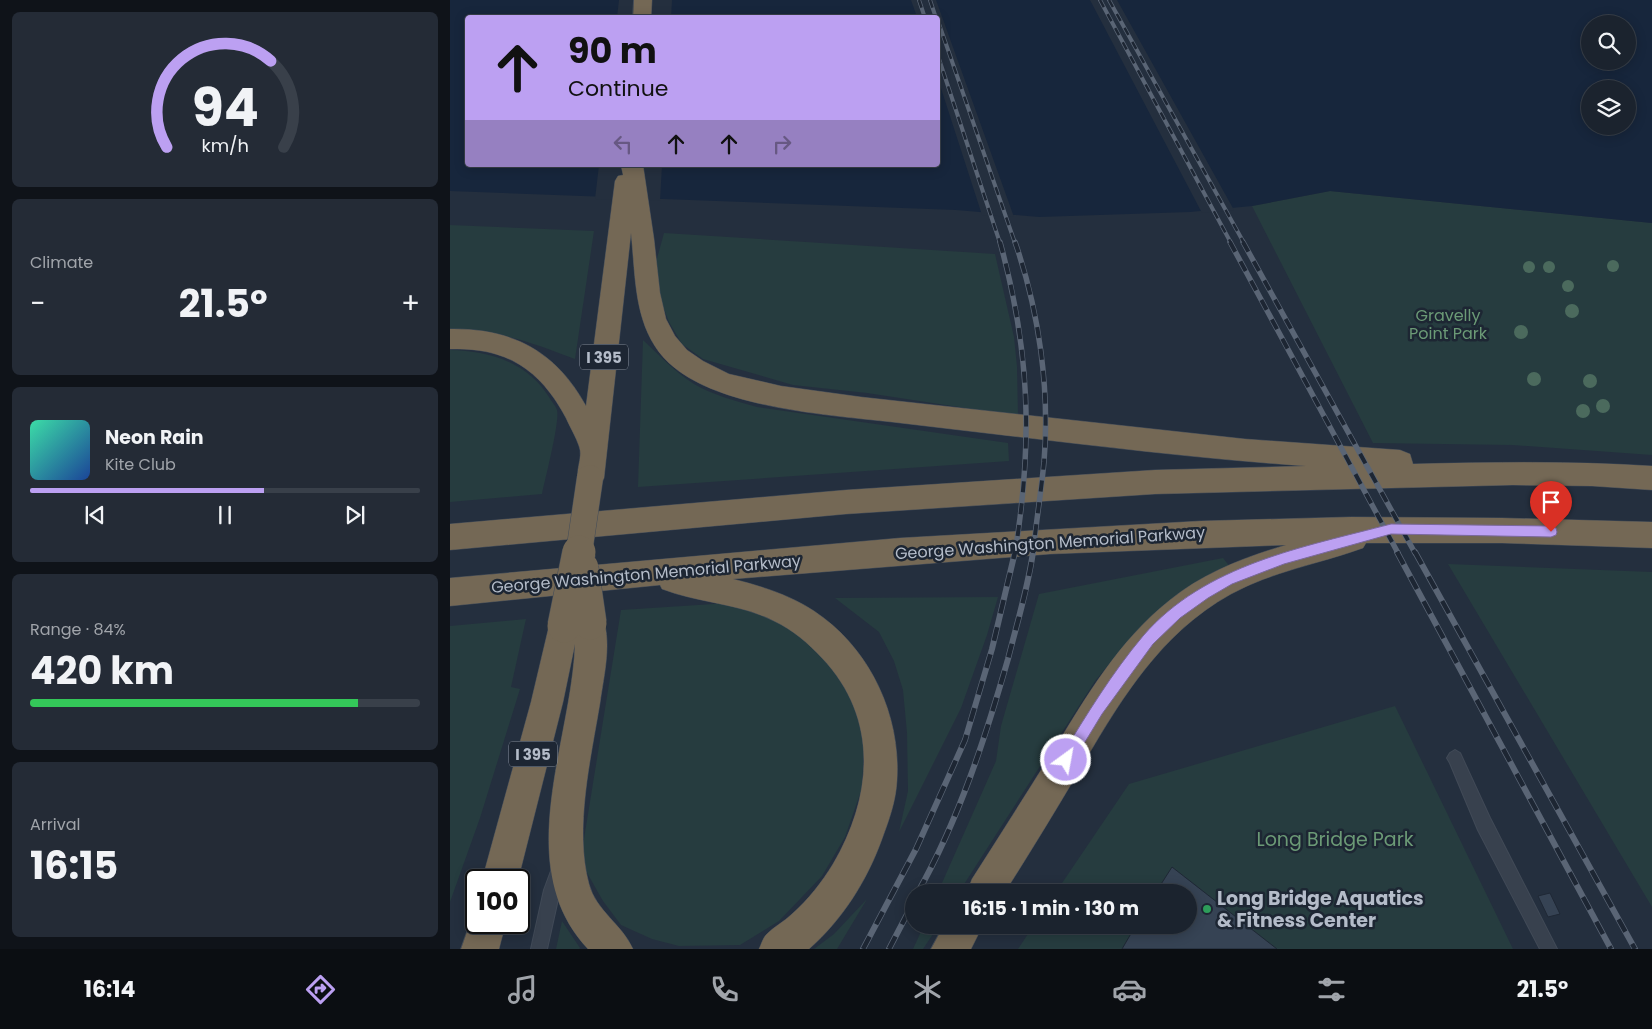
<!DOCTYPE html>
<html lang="en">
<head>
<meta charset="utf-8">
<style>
	body { margin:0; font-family:Poppins,sans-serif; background:#242b36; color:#f1f3f6; height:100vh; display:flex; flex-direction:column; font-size:19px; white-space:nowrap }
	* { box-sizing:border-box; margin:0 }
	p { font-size:16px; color:#a0a4aa }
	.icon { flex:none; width:28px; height:28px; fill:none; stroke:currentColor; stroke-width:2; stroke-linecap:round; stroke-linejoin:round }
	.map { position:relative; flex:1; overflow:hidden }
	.panel { display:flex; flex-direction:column; gap:12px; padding:12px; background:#0f1319; width:450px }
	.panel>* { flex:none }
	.top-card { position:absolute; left:15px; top:15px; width:475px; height:152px; border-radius:5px; box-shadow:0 2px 12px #0003,0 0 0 1px #39404a; background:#bca0f2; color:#111; overflow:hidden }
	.buttons { position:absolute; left:1131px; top:15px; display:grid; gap:10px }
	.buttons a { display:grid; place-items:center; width:55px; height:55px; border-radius:50%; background:#1b232e; box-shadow:0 2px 12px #0003,0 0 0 1px #39404a; font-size:25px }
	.speed { position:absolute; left:15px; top:869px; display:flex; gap:10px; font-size:25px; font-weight:700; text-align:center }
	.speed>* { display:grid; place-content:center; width:65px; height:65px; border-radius:50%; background:#1b232e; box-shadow:0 2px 12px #0003,0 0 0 1px #39404a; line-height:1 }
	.speed .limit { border:2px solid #111; border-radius:8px; background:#fff; color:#111 }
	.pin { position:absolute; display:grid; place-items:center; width:42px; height:42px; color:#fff; margin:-51px -21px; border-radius:50% 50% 50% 0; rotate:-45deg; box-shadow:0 0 5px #0007 }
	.pin .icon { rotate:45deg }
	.me { position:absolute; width:55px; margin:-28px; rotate:32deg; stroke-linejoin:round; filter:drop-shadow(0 0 4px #0008) }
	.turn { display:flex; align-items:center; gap:18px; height:105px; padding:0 20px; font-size:22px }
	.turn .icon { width:65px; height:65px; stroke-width:2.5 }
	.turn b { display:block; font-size:35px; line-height:42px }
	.lanes { display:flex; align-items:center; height:48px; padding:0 20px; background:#0003; justify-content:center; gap:25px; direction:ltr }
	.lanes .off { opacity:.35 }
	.big { font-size:38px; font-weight:700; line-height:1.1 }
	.panel .tile { flex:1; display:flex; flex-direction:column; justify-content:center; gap:8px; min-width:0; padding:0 18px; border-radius:8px; background:#242b36 }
	.panel .dial { align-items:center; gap:0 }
	.dial svg { height:130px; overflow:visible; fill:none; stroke:#39404a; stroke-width:7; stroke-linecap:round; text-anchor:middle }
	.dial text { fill:#f1f3f6; stroke:none }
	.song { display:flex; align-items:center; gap:15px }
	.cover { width:60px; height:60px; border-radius:8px; background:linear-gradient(135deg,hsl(160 70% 55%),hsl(220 70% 35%)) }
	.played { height:5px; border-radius:2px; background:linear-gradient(90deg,#bca0f2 60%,#39404a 60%) }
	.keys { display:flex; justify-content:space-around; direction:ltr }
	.heat { display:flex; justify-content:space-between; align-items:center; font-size:28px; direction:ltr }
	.charge { height:8px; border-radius:4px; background:linear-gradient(90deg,#34c759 84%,#39404a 0) }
	.trip { position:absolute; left:455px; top:884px; width:292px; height:50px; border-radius:25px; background:#1b232e; box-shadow:0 2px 12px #0003,0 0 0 1px #39404a; font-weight:700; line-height:50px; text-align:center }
	.menu { display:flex; height:80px; justify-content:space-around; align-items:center; background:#0b0e12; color:#a0a4aa }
	.menu .icon { width:35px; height:35px }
	.menu .selected { color:#bca0f2 }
	.menu b { font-size:22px; color:#f1f3f6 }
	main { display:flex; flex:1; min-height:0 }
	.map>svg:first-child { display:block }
	.green { fill:#263c3f }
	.water { fill:#17263c; fill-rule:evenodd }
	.pier { fill:#242f3e }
	.building { fill:#364354; stroke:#1f2835 }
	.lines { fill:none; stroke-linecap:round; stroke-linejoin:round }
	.service-casing { stroke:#414a57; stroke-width:2 }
	.motorway-casing { stroke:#434c59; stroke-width:1 }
	.service { fill:#38414e; fill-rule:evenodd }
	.motorway { fill:#746855; fill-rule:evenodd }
	.rail-far2-casing { stroke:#5a6575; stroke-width:4 }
	.rail-far1-casing { stroke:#5a6575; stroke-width:5.5 }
	.rail-casing { stroke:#5a6575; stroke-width:6 }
	.rail-far2 { stroke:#1d2633; stroke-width:2.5; stroke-dasharray:8; stroke-linecap:butt }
	.rail-far1 { stroke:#1d2633; stroke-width:4; stroke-dasharray:11; stroke-linecap:butt }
	.rail { stroke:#1d2633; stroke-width:4.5; stroke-dasharray:14; stroke-linecap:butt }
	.motorway-bridge-far1-casing { stroke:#434c59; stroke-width:27; stroke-linecap:butt }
	.motorway-bridge-casing { stroke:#434c59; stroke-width:34; stroke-linecap:butt }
	.motorway-bridge-far1 { stroke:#746855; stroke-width:26 }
	.motorway-bridge { stroke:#746855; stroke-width:33 }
	.tree { fill:#4b6a5d }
	.route { fill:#bca0f2; stroke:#7a689d }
	.leisure-dot { fill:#2e9e5b; stroke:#1d2633; stroke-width:2 }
	.labels { text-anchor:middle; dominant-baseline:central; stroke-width:5; stroke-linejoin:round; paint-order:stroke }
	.shield { fill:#1d2633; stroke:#878f9c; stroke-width:1 }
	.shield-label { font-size:15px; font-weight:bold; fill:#b4bcc9 }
	.park-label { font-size:16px; fill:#6b9a76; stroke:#1d2633 }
	.street-label { font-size:16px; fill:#b4bcc9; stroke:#1d2633 }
	.near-park-label { font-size:19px; fill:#6b9a76; stroke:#1d2633 }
	.near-poi-label { font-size:19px; font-weight:bold; fill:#b4bcc9; stroke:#1d2633; text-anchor:start }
</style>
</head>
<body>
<main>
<section class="panel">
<div class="tile dial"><svg viewBox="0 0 100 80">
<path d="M14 69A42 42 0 1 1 86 69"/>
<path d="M14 69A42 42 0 0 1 78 16" stroke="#bca0f2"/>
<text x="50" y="56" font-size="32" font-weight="700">94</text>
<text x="50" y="72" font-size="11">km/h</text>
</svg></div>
<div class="tile"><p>Climate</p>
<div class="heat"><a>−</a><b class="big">21.5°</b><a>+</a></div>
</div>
<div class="tile">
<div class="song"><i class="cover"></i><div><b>Neon Rain</b><p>Kite Club</p></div></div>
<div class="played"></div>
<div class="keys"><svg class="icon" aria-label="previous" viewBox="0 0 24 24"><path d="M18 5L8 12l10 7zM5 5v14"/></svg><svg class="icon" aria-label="pause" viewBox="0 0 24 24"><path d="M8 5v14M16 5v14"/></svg><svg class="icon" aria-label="next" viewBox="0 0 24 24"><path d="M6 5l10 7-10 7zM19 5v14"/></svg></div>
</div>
<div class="tile"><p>Range · 84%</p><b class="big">420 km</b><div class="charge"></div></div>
<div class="tile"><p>Arrival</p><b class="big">16:15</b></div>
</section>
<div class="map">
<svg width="1202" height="949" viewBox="0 0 1202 949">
	<rect width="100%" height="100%" fill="#242f3e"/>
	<path class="green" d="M880,191L1202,223V455L1062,445L923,443L802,206Z
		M0,225L144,231L125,359C81,342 48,330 0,330Z
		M214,233L545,254L564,337L567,367L568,416L417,393L343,385L253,359L232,344L219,322L211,301L206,262Z
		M193,340C209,355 225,372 244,384C263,395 286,401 307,407L558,443L559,461L188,487Z
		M0,350C40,351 77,362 99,397C101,401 106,406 107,410C110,422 95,479 92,494L0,502Z
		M773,558L781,568L679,640L645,681L509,892H488L546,761L551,726L589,594Z
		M998,564L1202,572V907Z
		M548,597L537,635L511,708L449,832L458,791L457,733L453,690L444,661L429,632L385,598Z
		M279,603L310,612L375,647L410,710L414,747L412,788L395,837L372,876L329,921L290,945L229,946L202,939L171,925L153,901L136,871L133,845L171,610Z
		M76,619L61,687L70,689L30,818L0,902V626Z
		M945,706L1063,949H568L584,925H739V892H606L679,784Z
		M417,899L387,949H364L384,934Z
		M112,921L130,948L129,949H106Z
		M474,925H489L473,949H463Z"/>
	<path class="water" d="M0,0H1202V223L880,191L802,206L740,212L589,217L506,210L0,191ZM18,18H488V165H18ZM1140,24H1178V61H1140ZM1140,89H1178V126H1140Z"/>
	<path class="pier" d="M169,0H222L221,18L167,17Z
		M461,0H486L564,217L532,215L488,79V18L467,17Z
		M640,0H667L784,210L752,213Z
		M149,165H212L210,201L145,199Z"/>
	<path class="building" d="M722,867L827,949H672L686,925H739V892H706Z
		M1100,893L1110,914L1098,917L1088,896Z"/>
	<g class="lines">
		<defs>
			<path id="service" d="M1005,750L1010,753L1040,818L1107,949H1090L1028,830L1000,763L997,758L1000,753Z
				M110,861L116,863L118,869L110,890L97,949H81L94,890L104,863Z"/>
			<path id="motorway" d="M184,0H202L201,18H183Z
				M171,165H193L204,239L210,293L216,319L225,336L237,350L253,361L279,374L331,386L411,397L795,439L950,450L960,454L963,464C1043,462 1122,461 1202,466V490L1142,486L1063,485L705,494L396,514L0,550V524L396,490L705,470L856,466C752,459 648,446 544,434C510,430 476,426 442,422C378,415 267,408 219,363C183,329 186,278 181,233L154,478L150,486L140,490L130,486C123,471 134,459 129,446C126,437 120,427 116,418C90,369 56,347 0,349V329C62,328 106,351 136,406L165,181L168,176L173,175Z
				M901,517L1052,518L1202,522V548L1052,543H916L913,548C869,564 823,571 781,594C707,635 667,706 626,776C603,815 579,854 555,892H517L522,879C549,837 576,794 603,751C636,697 669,640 720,600C753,573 795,557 836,545L600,554L283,579C311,586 340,595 364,611C420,648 451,715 447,780C446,801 439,820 432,839C417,881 392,920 359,949H309C311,945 313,938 316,935C323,927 334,922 342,914C358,900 372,882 383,864C423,796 429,718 372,658C358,643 343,630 324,621C289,603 248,603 212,589L210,585L0,606V578L450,538L751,521Z
				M140,608L151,613C163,640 154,674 150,703C141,758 124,828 139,884C146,911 172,924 183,949H138C60,866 122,741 125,644L113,702L68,880H32L81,702L99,626L103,616L114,611L125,616L126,619L129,613Z
				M25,909L26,922H56L49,949H11Z
				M494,925H533L521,949H481Z"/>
		</defs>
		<use href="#service" class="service-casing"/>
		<use href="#motorway" class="motorway-casing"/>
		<use href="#service" class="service"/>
		<use href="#motorway" class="motorway"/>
		<defs>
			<path id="rail-far2" d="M469,0L475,18
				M480,0L486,18
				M650,0L781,243
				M659,0L794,243
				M488,21L565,243
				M488,56L550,243"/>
			<path id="rail-far1" d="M550,242C580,351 583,441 565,553
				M565,242C589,311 600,389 594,462C591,493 586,523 583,553
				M780,242L948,553
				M793,242L965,553"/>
			<path id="rail" d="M947,552L1161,949
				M965,552L1185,949
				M468,892C509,819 535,739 558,659C567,623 578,588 583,552
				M413,949L466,849L515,740L542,649L565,552
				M439,949L464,901"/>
		</defs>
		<use href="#rail-far2" class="rail-far2-casing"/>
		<use href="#rail-far1" class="rail-far1-casing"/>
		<use href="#rail" class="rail-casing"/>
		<use href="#rail-far2" class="rail-far2"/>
		<use href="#rail-far1" class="rail-far1"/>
		<use href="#rail" class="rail"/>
		<defs>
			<path id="motorway-bridge-far1" d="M129,553L140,478"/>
			<path id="motorway-bridge" d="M132,568L140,623
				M114,626L129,552"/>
		</defs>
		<use href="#motorway-bridge-far1" class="motorway-bridge-far1-casing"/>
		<use href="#motorway-bridge" class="motorway-bridge-casing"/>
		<use href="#motorway-bridge-far1" class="motorway-bridge-far1"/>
		<use href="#motorway-bridge" class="motorway-bridge"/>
	</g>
	<g class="tree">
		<circle cx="1163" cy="266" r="6"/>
		<circle cx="1079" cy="267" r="6"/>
		<circle cx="1099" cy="267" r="6"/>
		<circle cx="1118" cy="286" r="6"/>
		<circle cx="1122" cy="311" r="7"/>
		<circle cx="1071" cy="332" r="7"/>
		<circle cx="1084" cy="379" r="7"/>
		<circle cx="1140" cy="381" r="7"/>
		<circle cx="1153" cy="406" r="7"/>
		<circle cx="1133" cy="411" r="7"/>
	</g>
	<path class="route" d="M941,524L1101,526L1106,528L1107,532L1106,535L1101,537L941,534L834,564L782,584L758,598L730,618L703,644L652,714L621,765L616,767L612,765L610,760L612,755C637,714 662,673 693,636C755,564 854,547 941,524Z"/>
	<circle class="leisure-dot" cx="757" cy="909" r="5"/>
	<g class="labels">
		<g class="shield">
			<rect x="130" y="344.5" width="48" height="25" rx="4"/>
			<rect x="59" y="741.5" width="48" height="25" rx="4"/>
		</g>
		<g class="shield-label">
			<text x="154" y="357">I 395</text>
			<text x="83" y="754">I 395</text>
		</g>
		<g class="park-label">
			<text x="998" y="315">Gravelly<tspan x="998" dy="18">Point Park</tspan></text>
		</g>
		<g class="street-label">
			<text transform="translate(600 543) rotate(-4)">George Washington Memorial Parkway</text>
			<text transform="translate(196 574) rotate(-5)">George Washington Memorial Parkway</text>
		</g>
		<g class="near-park-label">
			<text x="885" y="839">Long Bridge Park</text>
		</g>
		<g class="near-poi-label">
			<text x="767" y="898">Long Bridge Aquatics<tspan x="767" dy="22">&amp; Fitness Center</tspan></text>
		</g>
	</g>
</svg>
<div class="buttons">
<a><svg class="icon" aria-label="search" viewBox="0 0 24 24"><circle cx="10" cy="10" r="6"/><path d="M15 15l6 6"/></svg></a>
<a><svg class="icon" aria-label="layers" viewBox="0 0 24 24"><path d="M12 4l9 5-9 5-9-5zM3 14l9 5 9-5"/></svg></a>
</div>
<div class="speed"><div class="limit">100</div></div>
<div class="pin" style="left:1101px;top:532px;background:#d93025"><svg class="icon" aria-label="arrive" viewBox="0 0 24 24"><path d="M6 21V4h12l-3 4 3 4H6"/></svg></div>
<svg class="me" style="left:616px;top:760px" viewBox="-20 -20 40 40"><circle r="17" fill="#bca0f2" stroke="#fff" stroke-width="3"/><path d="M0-11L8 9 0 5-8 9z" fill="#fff"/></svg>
<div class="trip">16:15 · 1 min · 130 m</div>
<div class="top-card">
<div class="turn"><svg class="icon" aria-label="ahead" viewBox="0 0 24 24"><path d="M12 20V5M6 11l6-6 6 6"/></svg><div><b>90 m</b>Continue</div></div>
<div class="lanes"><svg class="icon off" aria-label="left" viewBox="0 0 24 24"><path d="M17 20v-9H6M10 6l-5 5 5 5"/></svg><svg class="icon" aria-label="ahead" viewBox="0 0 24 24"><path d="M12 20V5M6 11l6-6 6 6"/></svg><svg class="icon" aria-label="ahead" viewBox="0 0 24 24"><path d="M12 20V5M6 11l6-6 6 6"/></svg><svg class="icon off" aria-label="right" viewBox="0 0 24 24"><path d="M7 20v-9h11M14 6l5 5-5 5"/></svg></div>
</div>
</div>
</main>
<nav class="menu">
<b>16:14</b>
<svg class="icon selected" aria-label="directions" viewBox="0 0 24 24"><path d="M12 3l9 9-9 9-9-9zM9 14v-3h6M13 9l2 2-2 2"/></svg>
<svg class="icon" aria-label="music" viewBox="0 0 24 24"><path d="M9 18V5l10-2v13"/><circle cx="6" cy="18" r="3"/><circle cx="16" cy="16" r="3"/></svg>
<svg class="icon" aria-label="phone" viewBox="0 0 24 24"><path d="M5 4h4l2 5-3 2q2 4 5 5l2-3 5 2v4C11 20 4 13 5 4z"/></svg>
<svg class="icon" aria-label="climate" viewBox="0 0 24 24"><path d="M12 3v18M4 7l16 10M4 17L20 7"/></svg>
<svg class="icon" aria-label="car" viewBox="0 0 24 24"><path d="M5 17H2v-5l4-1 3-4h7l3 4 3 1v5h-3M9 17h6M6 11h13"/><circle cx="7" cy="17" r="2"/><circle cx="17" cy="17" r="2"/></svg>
<svg class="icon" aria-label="filters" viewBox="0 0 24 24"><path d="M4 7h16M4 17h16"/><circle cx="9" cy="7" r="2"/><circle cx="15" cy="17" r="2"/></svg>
<b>21.5°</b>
</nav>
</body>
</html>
